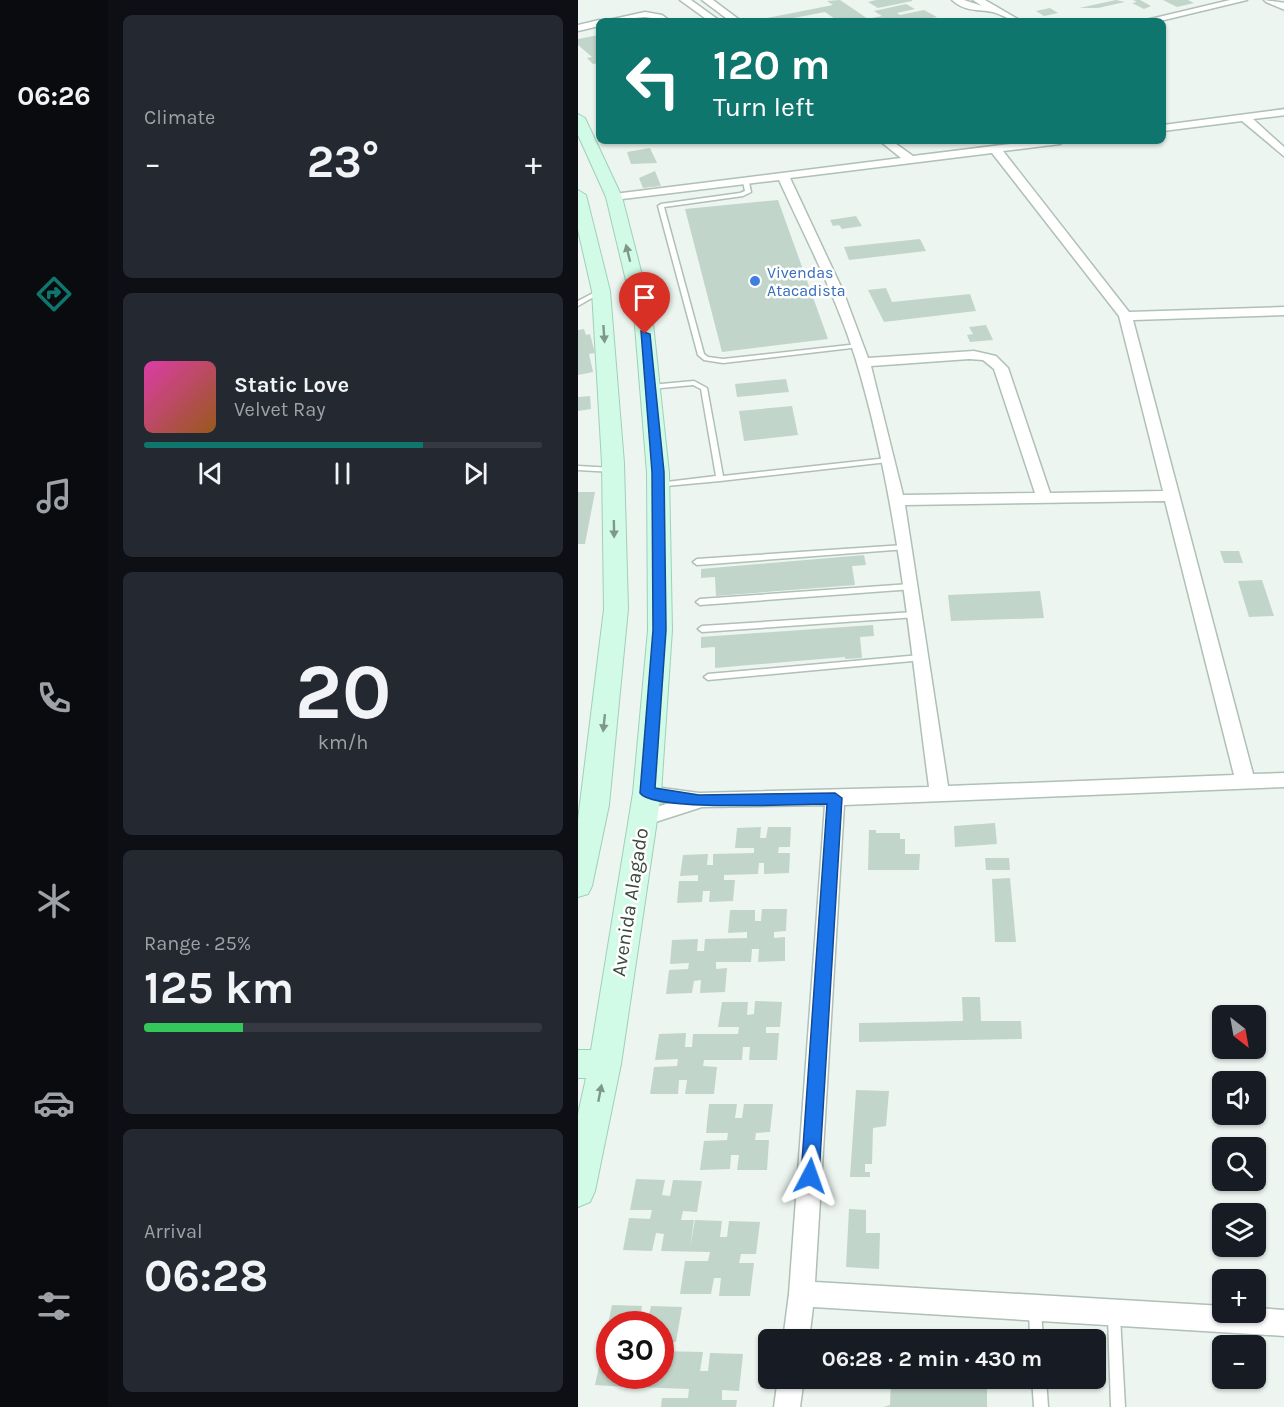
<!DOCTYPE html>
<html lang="en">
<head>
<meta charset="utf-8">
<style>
	body { margin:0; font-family:Karla,sans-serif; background:#242831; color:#f1f3f6; height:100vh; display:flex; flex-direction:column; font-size:22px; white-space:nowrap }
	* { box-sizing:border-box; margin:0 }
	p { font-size:20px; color:#9ea1a6 }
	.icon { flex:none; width:33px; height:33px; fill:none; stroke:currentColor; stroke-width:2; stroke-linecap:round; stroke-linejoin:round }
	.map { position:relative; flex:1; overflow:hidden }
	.sheet { display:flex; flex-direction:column; gap:15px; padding:15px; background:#0d0f14; width:470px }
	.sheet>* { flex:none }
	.top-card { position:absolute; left:18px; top:18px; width:570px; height:126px; border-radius:9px; box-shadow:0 2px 4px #0004; background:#0f766e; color:#fff; overflow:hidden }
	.needle { width:39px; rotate:149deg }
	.buttons { position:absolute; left:634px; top:1005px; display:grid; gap:12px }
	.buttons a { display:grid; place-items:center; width:54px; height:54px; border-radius:9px; background:#171b24; box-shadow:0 2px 4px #0004; font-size:30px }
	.speed { position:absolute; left:18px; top:1311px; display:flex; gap:12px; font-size:30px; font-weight:700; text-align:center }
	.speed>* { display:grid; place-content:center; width:78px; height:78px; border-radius:50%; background:#171b24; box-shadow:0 2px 4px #0004; line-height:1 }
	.speed .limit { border:9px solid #d22; background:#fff; color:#111 }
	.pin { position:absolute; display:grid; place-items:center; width:51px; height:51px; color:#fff; margin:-62px -26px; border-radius:50% 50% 50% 0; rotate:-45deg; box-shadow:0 0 6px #0007 }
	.pin .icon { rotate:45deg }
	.me { position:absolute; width:66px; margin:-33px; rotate:4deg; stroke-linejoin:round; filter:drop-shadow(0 0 4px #0008) }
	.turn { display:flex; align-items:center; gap:21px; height:126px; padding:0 18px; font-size:27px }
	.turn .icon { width:78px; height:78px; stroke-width:2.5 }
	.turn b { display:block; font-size:42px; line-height:51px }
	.big { font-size:45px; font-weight:700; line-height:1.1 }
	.sheet .card { flex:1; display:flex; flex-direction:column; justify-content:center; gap:9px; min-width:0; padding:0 21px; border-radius:9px; background:#242831 }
	.sheet .dial { align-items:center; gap:0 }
	.dial b { font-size:78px; line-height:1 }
	.song { display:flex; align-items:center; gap:18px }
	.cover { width:72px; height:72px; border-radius:9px; background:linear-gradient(135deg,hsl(320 70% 55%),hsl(30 70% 35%)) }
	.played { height:6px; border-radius:3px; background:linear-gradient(90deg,#0f766e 70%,#363941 70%) }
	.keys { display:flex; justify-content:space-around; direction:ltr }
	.heat { display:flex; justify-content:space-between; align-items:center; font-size:33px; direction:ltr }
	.charge { height:9px; border-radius:4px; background:linear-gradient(90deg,#34c759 25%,#363941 0) }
	.trip { position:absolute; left:180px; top:1329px; width:348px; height:60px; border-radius:9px; background:#171b24; box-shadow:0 2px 4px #0004; font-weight:700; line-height:60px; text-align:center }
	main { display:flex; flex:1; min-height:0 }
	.dock { display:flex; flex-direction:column; width:108px; justify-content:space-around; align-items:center; background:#090b0e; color:#9ea1a6 }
	.dock .icon { width:42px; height:42px }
	.dock .selected { color:#0f766e }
	.dock b { font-size:27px; color:#f1f3f6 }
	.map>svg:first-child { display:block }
	.building { fill:#c2d5ca }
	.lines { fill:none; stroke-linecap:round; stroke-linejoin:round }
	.service-casing { stroke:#afc0b6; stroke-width:3 }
	.minor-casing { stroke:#afc0b6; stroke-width:3 }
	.secondary-casing { stroke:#a0d0b9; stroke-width:2 }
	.service { fill:#fff; fill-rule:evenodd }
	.minor { fill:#fff; fill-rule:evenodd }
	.secondary { fill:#d1fae7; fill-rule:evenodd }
	.oneway { fill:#7e998b }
	.route { fill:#1a73e8; stroke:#114b97; stroke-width:1.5 }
	.shop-dot { fill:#3f7fe0; stroke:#fff; stroke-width:2 }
	.labels { text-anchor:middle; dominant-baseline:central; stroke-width:5; stroke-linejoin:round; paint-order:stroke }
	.far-shop-label { font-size:16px; fill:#366cbe; stroke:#fff; text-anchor:start }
	.street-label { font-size:20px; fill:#3a4940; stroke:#fff }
</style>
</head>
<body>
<main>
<nav class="dock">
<b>06:26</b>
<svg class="icon selected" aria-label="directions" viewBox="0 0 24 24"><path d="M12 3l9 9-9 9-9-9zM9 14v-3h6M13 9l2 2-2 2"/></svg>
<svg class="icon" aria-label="music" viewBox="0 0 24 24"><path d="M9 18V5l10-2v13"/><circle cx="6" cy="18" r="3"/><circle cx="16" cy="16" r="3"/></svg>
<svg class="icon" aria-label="phone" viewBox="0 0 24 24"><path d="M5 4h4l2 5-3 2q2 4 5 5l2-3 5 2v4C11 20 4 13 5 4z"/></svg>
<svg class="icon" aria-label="climate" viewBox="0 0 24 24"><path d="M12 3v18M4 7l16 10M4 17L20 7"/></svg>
<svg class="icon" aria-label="car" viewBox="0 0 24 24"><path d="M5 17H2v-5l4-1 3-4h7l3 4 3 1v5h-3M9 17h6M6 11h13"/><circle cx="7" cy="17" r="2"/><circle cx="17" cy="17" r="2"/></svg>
<svg class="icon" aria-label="filters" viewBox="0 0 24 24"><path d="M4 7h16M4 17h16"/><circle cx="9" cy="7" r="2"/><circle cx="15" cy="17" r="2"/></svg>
</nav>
<section class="sheet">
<div class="card"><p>Climate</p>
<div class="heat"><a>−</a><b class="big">23°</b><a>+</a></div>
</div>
<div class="card">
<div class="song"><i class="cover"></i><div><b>Static Love</b><p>Velvet Ray</p></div></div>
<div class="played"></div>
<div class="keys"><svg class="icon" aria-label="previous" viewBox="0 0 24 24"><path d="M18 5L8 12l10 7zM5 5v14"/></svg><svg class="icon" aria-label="pause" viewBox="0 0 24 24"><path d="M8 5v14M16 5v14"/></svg><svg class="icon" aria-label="next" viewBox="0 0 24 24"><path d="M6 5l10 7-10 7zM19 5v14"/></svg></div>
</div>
<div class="card dial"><b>20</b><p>km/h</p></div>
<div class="card"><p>Range · 25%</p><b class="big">125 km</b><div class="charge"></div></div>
<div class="card"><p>Arrival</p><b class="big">06:28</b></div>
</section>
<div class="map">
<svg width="707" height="1407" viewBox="0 0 707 1407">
	<rect width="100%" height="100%" fill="#ecf5f0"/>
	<path class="building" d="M262,0L293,21H260L247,12L200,21L184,19L255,5L249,1Z
		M298,0H334V1L300,8L290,2Z
		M538,0L547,2L520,8H501Z
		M555,0H562L573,6L566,9L554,3L559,2Z
		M585,0H610L616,3L599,7Z
		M328,4L337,9L319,13L322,15L346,10L359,17L342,21H299L294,18L304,16L296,11Z
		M472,8L480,13L466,16L458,11Z
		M21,35V63L15,64L9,58L14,57L0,45V39Z
		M72,148L79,163L53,164L49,152Z
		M77,171L83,186L65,188L61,178Z
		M200,200L250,339L144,352L107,209Z
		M278,216L284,226L264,229L261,225L255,226L252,220Z
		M342,239L348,251L271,260L266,247Z
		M308,288L314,302L392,294L398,311L306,322L290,290Z
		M408,325L415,340L392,342L389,335L395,334L391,327Z
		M6,329L8,335L12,334L17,353L11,354L15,372L0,375V330Z
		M208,379L211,392L159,397L157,384Z
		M12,396L13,409L0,411V397Z
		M214,406L220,435L166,441L161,411Z
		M0,492H17L7,544H0Z
		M642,551H661L665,563H646Z
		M286,555L288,565L274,566L277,585L138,596L137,577L123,578V569Z
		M684,580L696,616L671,617L660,581Z
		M462,591L466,618L373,621L370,595Z
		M295,625L296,636L282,637L284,658L267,659V657L137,668V647L123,648V637Z
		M417,823L419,844L377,847L376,826Z
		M183,827L182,838H188L190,827H213L212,847H201L200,853H212L211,873L186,874V863H181L180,874L146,875V880H157L155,901L131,902L132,891H125L124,902L99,903L101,881H120V875L102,876L105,855L130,854L129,865H135V854L176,853V848H157L159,828Z
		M291,830H298V833H322V839H327V854H342L341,870H290Z
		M407,858H431L432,870H408Z
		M432,878L438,942H417L414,879Z
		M184,909H209L208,931L196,932V938L207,937V961L180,962L181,949H174L173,962H138V969L149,968L147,992L122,993L123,980L116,981L114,993L88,994L91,970L110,969L111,963L92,964L94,940L120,939L119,951H126L127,939L169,938V932L150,933L152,910H177V921H183Z
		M384,997H402L403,1021H443L444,1039L281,1042V1023L385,1021Z
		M177,1001L204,1002L202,1027H188V1033H201L199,1060H171L172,1047H165L164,1060H126L125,1066L139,1067L136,1094H107L109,1080H101L100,1094H72L76,1067L99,1066L100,1059L77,1060L81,1034L108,1033L107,1047H114L115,1034H160L161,1027H140L144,1002H170L169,1015L176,1014Z
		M278,1090L311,1091L308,1126L295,1128L294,1164H287V1172H292V1177H272Z
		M131,1104H159L157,1118H164L166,1104H195L192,1132L178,1133L177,1140H191L189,1170H159L161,1155H153L152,1169L122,1170L126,1141L149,1140L150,1133H128Z
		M58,1179L87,1180L84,1195L92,1196L95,1180L124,1181L119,1212L105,1211L103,1220H116L112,1248L117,1220L144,1221L142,1237H149L151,1221L182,1222L178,1254H163L161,1263H176L172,1296H141L143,1278H136L133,1294H102L107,1261H130L132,1252L83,1251L86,1234L78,1233L74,1251L45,1250L51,1218L72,1219L74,1210H52Z
		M271,1209L288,1210V1233H302L301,1269L268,1267Z
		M34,1305L64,1306L61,1324H32V1340L27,1339Z
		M73,1306L104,1307L98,1342L82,1341V1324H69Z
		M25,1348L32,1349V1376H52L49,1387L17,1385Z
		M82,1351L125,1352L122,1371H130L132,1353L165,1354L161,1391L144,1390V1400H159L158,1407H83L84,1398H110L111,1389L59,1387L61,1376H82Z
		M313,1378H409V1407H306L312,1405Z"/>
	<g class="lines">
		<defs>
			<path id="service" d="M168,180L171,182L173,192L165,196L86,207L126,354L130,357L145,359L280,344L282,345V347L145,363L126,360L120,355L80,206L83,204L162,193L167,191L165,182Z
				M21,290L26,291L0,306V301Z
				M116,381L129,388L145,476L310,458L314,460L310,462L142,481L77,487L76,485L80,483L138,476L123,389L115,385L72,389L69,387L72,385Z
				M0,466L35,468L39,470L35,472L0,470Z
				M326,545L330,547L329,549L119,565L115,562L119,559Z
				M332,584L335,585L336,587L335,589L122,605L118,602L122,599Z
				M336,612L340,615L339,617L124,632L120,629L124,626Z
				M342,655L345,656L346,658L345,660L130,680L126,677L130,674Z
				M457,1303L462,1304L463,1309L465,1340H452L451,1309L452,1304Z
				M536,1310L541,1311L542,1316L547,1407H533L530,1316L531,1311Z
				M454,1378H468L470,1407H456Z"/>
			<path id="minor" d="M102,0H113L142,21H131Z
				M124,0H135L163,21H152Z
				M374,0H386L404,6L395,0H407L443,21C431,21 426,15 415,12C400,9 387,12 374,0Z
				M652,0H669L582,21H564Z
				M686,0L707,3V10L688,2Z
				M67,12L84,15L92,21L67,17L26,21Z
				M21,20L24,21H21V26L0,31V25Z
				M707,109V115L675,119L707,148V157L664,121L585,131V125Z
				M302,141H314L335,156L455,141H487L482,144L425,151L551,312L707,307V315L555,320L675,774L707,773V787L266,805L237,1282L645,1306V1312H678V1308L707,1310V1336L235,1307L231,1340H205L211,1294L247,805L124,807L65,826L58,824L55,819L58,814L91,803L62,798L59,793L62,788L69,786L121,793L351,787C332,644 320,499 278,360C259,298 228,239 201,180L36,200L30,197L36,194L323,158ZM414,153L541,316L585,491L472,493L430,368L418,356L396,351L290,358L265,291L212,178ZM391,359L405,360L416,369L457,493L325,495L293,366ZM587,501L656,775L370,786L327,505Z
				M200,1378H226L222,1407H196Z"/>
			<path id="secondary" d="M0,114L7,118L44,197L74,314L91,473L94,630L83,793L43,1064L17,1191L12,1202L0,1207V1114L8,1078H0V1050H13L55,793L70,630L69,473L56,314L28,197L0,135Z
				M0,190L8,195L32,291L46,463L50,609L31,805L14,886L10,894L0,897V820L26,609L24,463L14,291L0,230Z"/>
		</defs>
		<use href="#service" class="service-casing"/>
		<use href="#minor" class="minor-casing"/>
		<use href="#secondary" class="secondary-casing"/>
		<use href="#service" class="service"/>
		<use href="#minor" class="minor"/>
		<use href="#secondary" class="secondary"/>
	</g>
	<defs><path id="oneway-solid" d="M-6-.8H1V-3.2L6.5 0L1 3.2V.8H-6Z" transform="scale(1.5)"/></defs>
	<g class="oneway">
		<use href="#oneway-solid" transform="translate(50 253) rotate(-104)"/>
		<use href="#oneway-solid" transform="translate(26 334) rotate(86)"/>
		<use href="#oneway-solid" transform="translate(36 529) rotate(89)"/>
		<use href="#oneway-solid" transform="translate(26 723) rotate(96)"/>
		<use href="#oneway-solid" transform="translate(22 1093) rotate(-79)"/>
	</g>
	<path class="route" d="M63,331L72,334L86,472L88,630L77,788L121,795L257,793L264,798L241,1176L239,1182L232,1184L226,1182L223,1176L249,804C222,804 74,812 62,793L75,630L74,472Z"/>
	<circle class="shop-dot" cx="177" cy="281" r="6"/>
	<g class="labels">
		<g class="far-shop-label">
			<text x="189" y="272">Vivendas<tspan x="189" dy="18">Atacadista</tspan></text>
		</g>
		<g class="street-label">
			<text transform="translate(52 902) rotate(-81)">Avenida Alagado</text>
		</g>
	</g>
</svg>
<div class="buttons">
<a><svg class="needle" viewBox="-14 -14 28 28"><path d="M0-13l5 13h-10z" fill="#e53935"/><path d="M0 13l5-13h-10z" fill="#9ea1a6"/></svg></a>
<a><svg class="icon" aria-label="sound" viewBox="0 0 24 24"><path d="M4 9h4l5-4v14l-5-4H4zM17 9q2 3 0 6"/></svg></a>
<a><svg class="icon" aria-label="search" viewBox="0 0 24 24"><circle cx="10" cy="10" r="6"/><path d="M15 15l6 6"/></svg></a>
<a><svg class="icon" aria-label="layers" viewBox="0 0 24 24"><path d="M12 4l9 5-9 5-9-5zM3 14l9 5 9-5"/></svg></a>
<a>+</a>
<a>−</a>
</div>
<div class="speed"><div class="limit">30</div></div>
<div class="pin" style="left:67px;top:334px;background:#d93025"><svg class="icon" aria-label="arrive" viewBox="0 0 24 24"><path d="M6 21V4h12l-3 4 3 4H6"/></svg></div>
<svg class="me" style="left:232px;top:1176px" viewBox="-20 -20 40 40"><path d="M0-17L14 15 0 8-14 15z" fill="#1a73e8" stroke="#fff" stroke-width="4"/></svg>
<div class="trip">06:28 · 2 min · 430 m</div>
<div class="top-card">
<div class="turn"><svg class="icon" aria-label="left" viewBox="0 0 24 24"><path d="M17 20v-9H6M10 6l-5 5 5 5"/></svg><div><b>120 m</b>Turn left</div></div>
</div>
</div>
</main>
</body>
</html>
